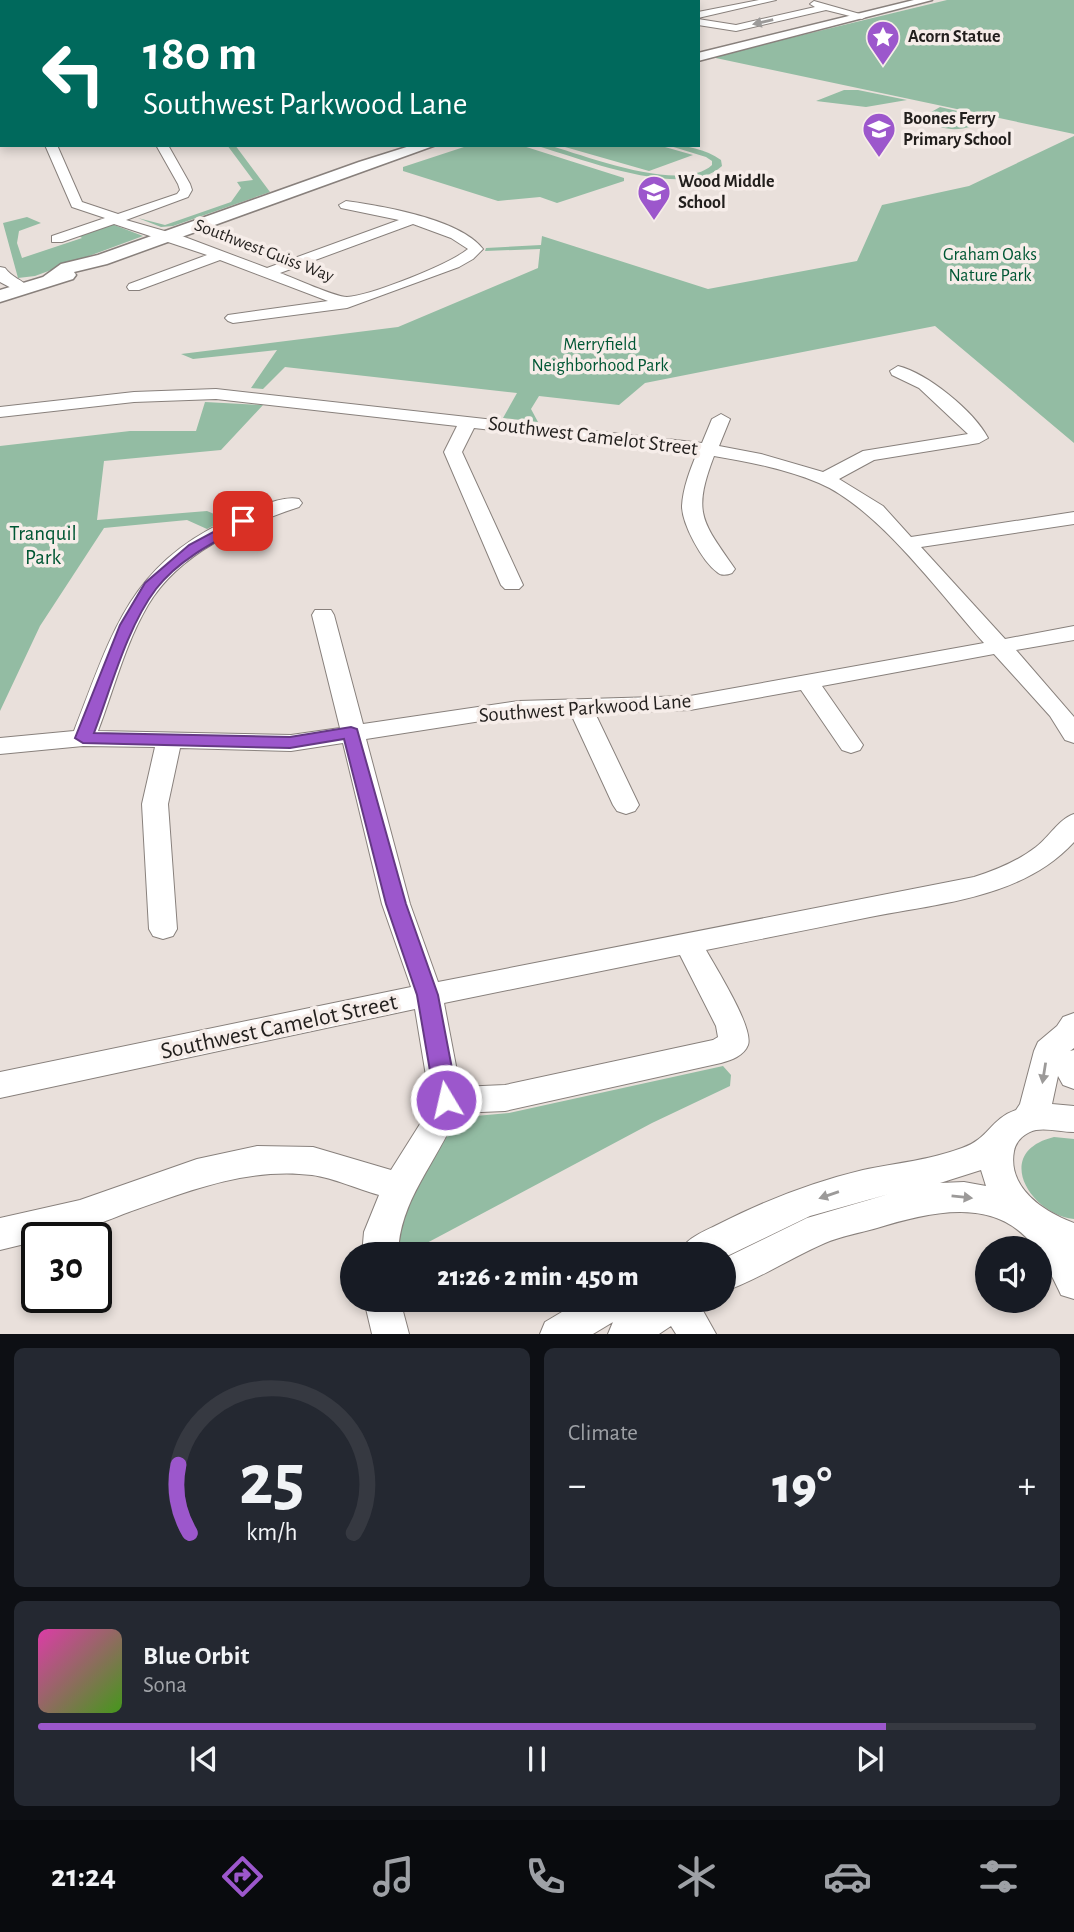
<!DOCTYPE html>
<html lang="en">
<head>
<meta charset="utf-8">
<style>
	body { margin:0; font-family:"Alegreya Sans",sans-serif; background:#242831; color:#f1f3f6; height:100vh; display:flex; flex-direction:column; font-size:26px; white-space:nowrap }
	* { box-sizing:border-box; margin:0 }
	p { font-size:23px; color:#9ea1a6 }
	.icon { flex:none; width:38px; height:38px; fill:none; stroke:currentColor; stroke-width:2; stroke-linecap:round; stroke-linejoin:round }
	.map { position:relative; height:1334px; overflow:hidden }
	.panel { display:flex; flex-direction:column; gap:14px; padding:14px; background:#0d0f14; flex:1 }
	.panel>* { flex:none }
	.top-card { position:absolute; left:0px; top:0px; width:700px; height:147px; box-shadow:0 4px 10px #0003; background:#00695c; color:#fff; overflow:hidden }
	.fabs { position:absolute; left:975px; top:1236px; display:grid; gap:14px }
	.fabs a { display:grid; place-items:center; width:77px; height:77px; border-radius:50%; background:#171b24; box-shadow:0 4px 10px #0003; font-size:35px }
	.speed { position:absolute; left:21px; top:1222px; display:flex; gap:14px; font-size:35px; font-weight:700; text-align:center }
	.speed>* { display:grid; place-content:center; width:91px; height:91px; border-radius:50%; background:#171b24; box-shadow:0 4px 10px #0003; line-height:1 }
	.speed .limit { border:4px solid #111; border-radius:10px; background:#fff; color:#111 }
	.pin { position:absolute; display:grid; place-items:center; width:60px; height:60px; color:#fff; margin:-30px; border-radius:14px; box-shadow:0 4px 10px #0006 }
	.me { position:absolute; width:77px; margin:-38px; rotate:351deg; stroke-linejoin:round; filter:drop-shadow(0 0 5px #0008) }
	.turn { display:flex; align-items:center; gap:24px; height:147px; padding:0 28px; font-size:32px }
	.turn .icon { width:91px; height:91px; stroke-width:2.5 }
	.turn b { display:block; font-size:49px; line-height:60px }
	.big { font-size:52px; font-weight:800; line-height:1.1 }
	.panel .widget { flex:1; display:flex; flex-direction:column; justify-content:center; gap:10px; min-width:0; padding:0 24px; border-radius:10px; background:#242831 }
	.panel .dial { align-items:center; gap:0 }
	.dial svg { height:182px; overflow:visible; fill:none; stroke:#363941; stroke-width:7; stroke-linecap:round; text-anchor:middle }
	.dial text { fill:#f1f3f6; stroke:none }
	.song { display:flex; align-items:center; gap:21px }
	.cover { width:84px; height:84px; border-radius:10px; background:linear-gradient(135deg,hsl(320 70% 55%),hsl(100 70% 35%)) }
	.played { height:7px; border-radius:4px; background:linear-gradient(90deg,#9c57cc 85%,#363941 85%) }
	.keys { display:flex; justify-content:space-around; direction:ltr }
	.heat { display:flex; justify-content:space-between; align-items:center; font-size:38px; direction:ltr }
	.panel .tiles { flex:1; display:grid; gap:14px; grid-template-columns:1fr 1fr }
	.widget:last-child { grid-column:span 2 }
	.trip { position:absolute; left:340px; top:1242px; width:396px; height:70px; border-radius:35px; background:#171b24; box-shadow:0 4px 10px #0003; font-weight:800; line-height:70px; text-align:center }
	.tab-bar { display:flex; height:112px; justify-content:space-around; align-items:center; background:#090b0e; color:#9ea1a6 }
	.tab-bar .icon { width:49px; height:49px }
	.tab-bar .selected { color:#9c57cc }
	.tab-bar b { font-size:32px; color:#f1f3f6 }
	.map>svg:first-child { display:block }
	.green { fill:#93bca3 }
	.lines { fill:none; stroke-linecap:round; stroke-linejoin:round }
	.minor-casing { stroke:#88807c; stroke-width:2 }
	.major-casing { stroke:#88807c; stroke-width:3 }
	.minor { fill:#fff; fill-rule:evenodd }
	.major { fill:#fff; fill-rule:evenodd }
	.oneway { fill:#9c9a99 }
	.route { fill:#9c57cc; stroke:#653985; stroke-width:2 }
	.labels { text-anchor:middle; dominant-baseline:central; stroke-width:7; stroke-linejoin:round; paint-order:stroke }
	.far-poi-label { font-size:18px; font-weight:bold; fill:#221f1d; stroke:#f6ede9; text-anchor:start }
	.far-street-label { font-size:18px; fill:#221f1d; stroke:#f6ede9 }
	.far-park-label { font-size:18px; fill:#005734; stroke:#f6ede9 }
	.street-label { font-size:21px; fill:#221f1d; stroke:#f6ede9 }
	.park-label { font-size:21px; fill:#005734; stroke:#f6ede9 }
	.near-street-label { font-size:24px; fill:#221f1d; stroke:#f6ede9 }
</style>
</head>
<body>
<div class="map">
<svg width="1074" height="1334" viewBox="0 0 1074 1334">
	<rect width="100%" height="100%" fill="#e9e0db"/>
	<path class="green" d="M947,0H1074V134L711,57Z
		M844,90H858L907,100L866,107L816,101Z
		M940,107L988,118L991,121C967,128 948,136 927,119L926,115Z
		M1074,136V443L935,326L645,383L619,405L539,396L531,409L538,422L503,418L517,393L285,367L263,389L251,388L277,350L193,359L181,354L398,327L538,268L540,249L485,251L486,248L541,245L542,236L708,289L857,261L882,205L969,186Z
		M227,145H235L270,192L173,226L161,227L138,218L165,225L231,202L241,188L237,182L253,180Z
		M470,145H520L624,178V181L557,203L540,197L498,201L403,171V167Z
		M534,145H548C584,155 681,194 712,165V161L706,157L667,145C685,145 706,149 721,160L722,166C686,201 577,157 534,145Z
		M558,145H658L693,155L649,171Z
		M27,217L41,223L19,231L17,243L22,258L82,238L79,236L109,223L143,236L35,276L18,278L3,223Z
		M205,402L263,405L221,450L104,461L97,520L207,511L226,519L207,529L187,520L104,528L40,626L0,711V446L130,431H196Z
		M723,1066L731,1075L730,1086L652,1123L408,1253L397,1249C405,1201 431,1160 453,1118L509,1113Z
		M1054,1137L1074,1139V1219C1030,1214 992,1152 1054,1137Z"/>
	<g class="lines">
		<defs>
			<path id="minor" d="M236,0H244V2H236Z
				M272,0H283L271,2Z
				M448,0H458L447,2Z
				M652,0H679L678,2Z
				M759,0H776L698,18V12Z
				M0,1L4,2L2,7H0Z
				M814,1L867,16L862,19L826,10L736,31L698,25V19L736,25L815,7L810,4Z
				M0,17H2V23H0Z
				M2,55V76H0Z
				M45,145H57L82,202L118,214L177,194L180,190L178,184L156,145H168L190,184L192,190L188,197L126,220L182,236L267,268L399,220L341,208L339,205L346,201C382,206 460,219 483,249L473,259L459,267L347,308L233,323L228,321L225,318L228,315L328,301L220,260L139,290H129L127,287L129,284L207,255L114,224L62,242H52V236L105,218L72,207ZM413,224L451,238L468,249C450,264 370,296 347,297C335,297 294,278 280,273Z
				M0,267L5,268C12,278 22,279 29,288L27,291H17L0,282Z
				M898,366C927,373 974,411 988,438L979,443L874,460L839,479L883,506L911,537L1074,512V524L921,547L1005,639L1074,626V640L1016,650L1074,717V743L1065,740L1050,716L994,654L822,686L863,745L860,750L851,753L842,750L801,690L690,710L595,713L639,805L635,811L626,814L617,811L613,805L571,714L519,715L366,739L410,904L438,982L974,877C996,870 1018,861 1036,847C1049,837 1059,819 1074,814V842C1023,898 940,903 870,917C816,928 761,939 706,950C716,968 754,1028 748,1045C744,1056 731,1060 721,1063L505,1111L457,1113C437,1163 399,1200 398,1255H362L364,1232L379,1195C357,1189 334,1178 312,1175C248,1167 188,1191 129,1212C100,1223 69,1237 37,1237V1241L0,1250V1218L80,1200L197,1159L257,1146L313,1147L391,1170L420,1124L430,1100L415,1009L0,1098V1072L411,987L382,904L343,743L291,751L180,748L168,804L177,929L173,936L163,939L153,936L149,929L142,804L155,747L83,746L0,754V738L74,731C114,629 130,560 242,514C258,508 282,495 299,499L302,503L299,507C242,526 180,552 148,605C125,644 114,689 98,731L291,735L340,728L312,615L315,610H331L334,615L363,724L519,701L690,696L984,643C940,594 878,508 819,483C786,469 749,462 714,456C692,514 702,521 735,569L732,573C727,575 721,576 717,572C702,561 682,524 682,506C683,488 690,470 697,453L474,428L462,452L523,585L519,589H505L501,585L444,452L457,426L216,399L134,402L0,417V407L134,392L216,389L702,443L712,419L721,414L730,419L719,446L761,454L823,472L863,451L968,434L919,388L892,375L890,371ZM680,955L716,1026L718,1037L713,1040L505,1085L460,1087L444,1003Z
				M1074,1013V1048L1070,1051L1074,1050V1089L1063,1085L1058,1076L1052,1104L1074,1106V1132C1062,1132 1048,1128 1036,1130C1026,1132 1016,1140 1014,1151C1007,1188 1044,1212 1074,1223V1299L1061,1295C1057,1285 1040,1255 1040,1248H1035C997,1195 930,1212 877,1228C860,1233 841,1236 825,1243C790,1258 758,1280 723,1292V1259L807,1218L889,1194L810,1216L723,1258V1255H678C685,1238 703,1232 719,1224C764,1201 813,1182 863,1170C896,1163 930,1160 962,1148C989,1139 990,1119 1016,1110L1020,1104L1034,1051L1038,1042L1057,1026L1063,1017ZM981,1170L986,1186L964,1182L940,1183Z
				M364,1300H400L409,1334H372Z
				M582,1300H634L629,1312L647,1300H697L716,1334H676L671,1326L659,1334H608L613,1322L623,1316L593,1334H540L545,1322Z"/>
			<path id="major" d="M914,0H932L698,61V53Z
				M413,145H436L107,264L74,272L76,275L73,279L0,302V290L43,277L61,264L98,255L359,162Z"/>
		</defs>
		<use href="#minor" class="minor-casing"/>
		<use href="#major" class="major-casing"/>
		<use href="#minor" class="minor"/>
		<use href="#major" class="major"/>
	</g>
	<defs><path id="oneway-solid" d="M-6-.8H1V-3.2L6.5 0L1 3.2V.8H-6Z" transform="scale(1.75)"/></defs>
	<g class="oneway">
		<use href="#oneway-solid" transform="translate(763 22) rotate(167)"/>
		<use href="#oneway-solid" transform="translate(1044 1073) rotate(99)"/>
		<use href="#oneway-solid" transform="translate(829 1195) rotate(161)"/>
		<use href="#oneway-solid" transform="translate(962 1197) rotate(6)"/>
	</g>
	<path class="route" d="M243,516L248,518V524C216,541 179,559 156,589C127,627 111,688 94,733L290,737L351,727L357,729L406,904L438,995L458,1100L454,1106L446,1109L439,1106L435,1100L417,995L386,904L344,739L290,748L83,743L75,738L120,625L145,583L189,545Z"/>
	<defs>
		<symbol id="sight-pin" viewBox="-11 -11 22 30"><path d="M0 17L-7.5 6A9.5 9.5 0 1 1 7.5 6Z" fill="#9c57cc" stroke="#f6ede9"/><path d="M0-6L1.8-2.2L6-1.7L2.9 1.2L3.7 5.4L0 3.3L-3.7 5.4L-2.9 1.2L-6-1.7L-1.8-2.2Z" fill="#fff"/></symbol>
		<symbol id="school-pin" viewBox="-11 -11 22 30"><path d="M0 17L-7.5 6A9.5 9.5 0 1 1 7.5 6Z" fill="#9c57cc" stroke="#f6ede9"/><path d="M0-5L7-2L0 1L-7-2ZM-4 1L0 2.5L4 1V4Q0 6-4 4Z" fill="#fff"/></symbol>
	</defs>
	<g fill-rule="evenodd">
		<use href="#sight-pin" x="864" y="18" width="38" height="52"/>
		<use href="#school-pin" x="860" y="110" width="38" height="52"/>
		<use href="#school-pin" x="635" y="173" width="38" height="52"/>
	</g>
	<g class="labels">
		<g class="far-poi-label">
			<text x="908" y="37">Acorn Statue</text>
			<text x="903" y="119">Boones Ferry<tspan x="903" dy="21">Primary School</tspan></text>
			<text x="678" y="182">Wood Middle<tspan x="678" dy="21">School</tspan></text>
		</g>
		<g class="far-street-label">
			<text transform="translate(264 251) rotate(21)">Southwest Guiss Way</text>
		</g>
		<g class="far-park-label">
			<text x="990" y="255">Graham Oaks<tspan x="990" dy="21">Nature Park</tspan></text>
			<text x="600" y="345">Merryfield<tspan x="600" dy="21">Neighborhood Park</tspan></text>
		</g>
		<g class="street-label">
			<text transform="translate(593 436) rotate(7)">Southwest Camelot Street</text>
			<text transform="translate(585 708) rotate(-4)">Southwest Parkwood Lane</text>
		</g>
		<g class="park-label">
			<text x="43" y="533">Tranquil<tspan x="43" dy="24">Park</tspan></text>
		</g>
		<g class="near-street-label">
			<text transform="translate(279 1027) rotate(-12)">Southwest Camelot Street</text>
		</g>
	</g>
</svg>
<div class="fabs">
<a><svg class="icon" aria-label="sound" viewBox="0 0 24 24"><path d="M4 9h4l5-4v14l-5-4H4zM17 9q2 3 0 6"/></svg></a>
</div>
<div class="speed"><div class="limit">30</div></div>
<div class="pin" style="left:243px;top:521px;background:#d93025"><svg class="icon" aria-label="arrive" viewBox="0 0 24 24"><path d="M6 21V4h12l-3 4 3 4H6"/></svg></div>
<svg class="me" style="left:446px;top:1100px" viewBox="-20 -20 40 40"><circle r="17" fill="#9c57cc" stroke="#fff" stroke-width="3"/><path d="M0-11L8 9 0 5-8 9z" fill="#fff"/></svg>
<div class="trip">21:26 · 2 min · 450 m</div>
<div class="top-card">
<div class="turn"><svg class="icon" aria-label="left" viewBox="0 0 24 24"><path d="M17 20v-9H6M10 6l-5 5 5 5"/></svg><div><b>180 m</b>Southwest Parkwood Lane</div></div>
</div>
</div>
<section class="panel">
<div class="tiles">
<div class="widget dial"><svg viewBox="0 0 100 80">
<path d="M14 69A42 42 0 1 1 86 69"/>
<path d="M14 69A42 42 0 0 1 9 39" stroke="#9c57cc"/>
<text x="50" y="56" font-size="32" font-weight="700">25</text>
<text x="50" y="72" font-size="11">km/h</text>
</svg></div>
<div class="widget"><p>Climate</p>
<div class="heat"><a>−</a><b class="big">19°</b><a>+</a></div>
</div>
<div class="widget">
<div class="song"><i class="cover"></i><div><b>Blue Orbit</b><p>Sona</p></div></div>
<div class="played"></div>
<div class="keys"><svg class="icon" aria-label="previous" viewBox="0 0 24 24"><path d="M18 5L8 12l10 7zM5 5v14"/></svg><svg class="icon" aria-label="pause" viewBox="0 0 24 24"><path d="M8 5v14M16 5v14"/></svg><svg class="icon" aria-label="next" viewBox="0 0 24 24"><path d="M6 5l10 7-10 7zM19 5v14"/></svg></div>
</div>
</div>
</section>
<nav class="tab-bar">
<b>21:24</b>
<svg class="icon selected" aria-label="directions" viewBox="0 0 24 24"><path d="M12 3l9 9-9 9-9-9zM9 14v-3h6M13 9l2 2-2 2"/></svg>
<svg class="icon" aria-label="music" viewBox="0 0 24 24"><path d="M9 18V5l10-2v13"/><circle cx="6" cy="18" r="3"/><circle cx="16" cy="16" r="3"/></svg>
<svg class="icon" aria-label="phone" viewBox="0 0 24 24"><path d="M5 4h4l2 5-3 2q2 4 5 5l2-3 5 2v4C11 20 4 13 5 4z"/></svg>
<svg class="icon" aria-label="climate" viewBox="0 0 24 24"><path d="M12 3v18M4 7l16 10M4 17L20 7"/></svg>
<svg class="icon" aria-label="car" viewBox="0 0 24 24"><path d="M5 17H2v-5l4-1 3-4h7l3 4 3 1v5h-3M9 17h6M6 11h13"/><circle cx="7" cy="17" r="2"/><circle cx="17" cy="17" r="2"/></svg>
<svg class="icon" aria-label="filters" viewBox="0 0 24 24"><path d="M4 7h16M4 17h16"/><circle cx="9" cy="7" r="2"/><circle cx="15" cy="17" r="2"/></svg>
</nav>
</body>
</html>
